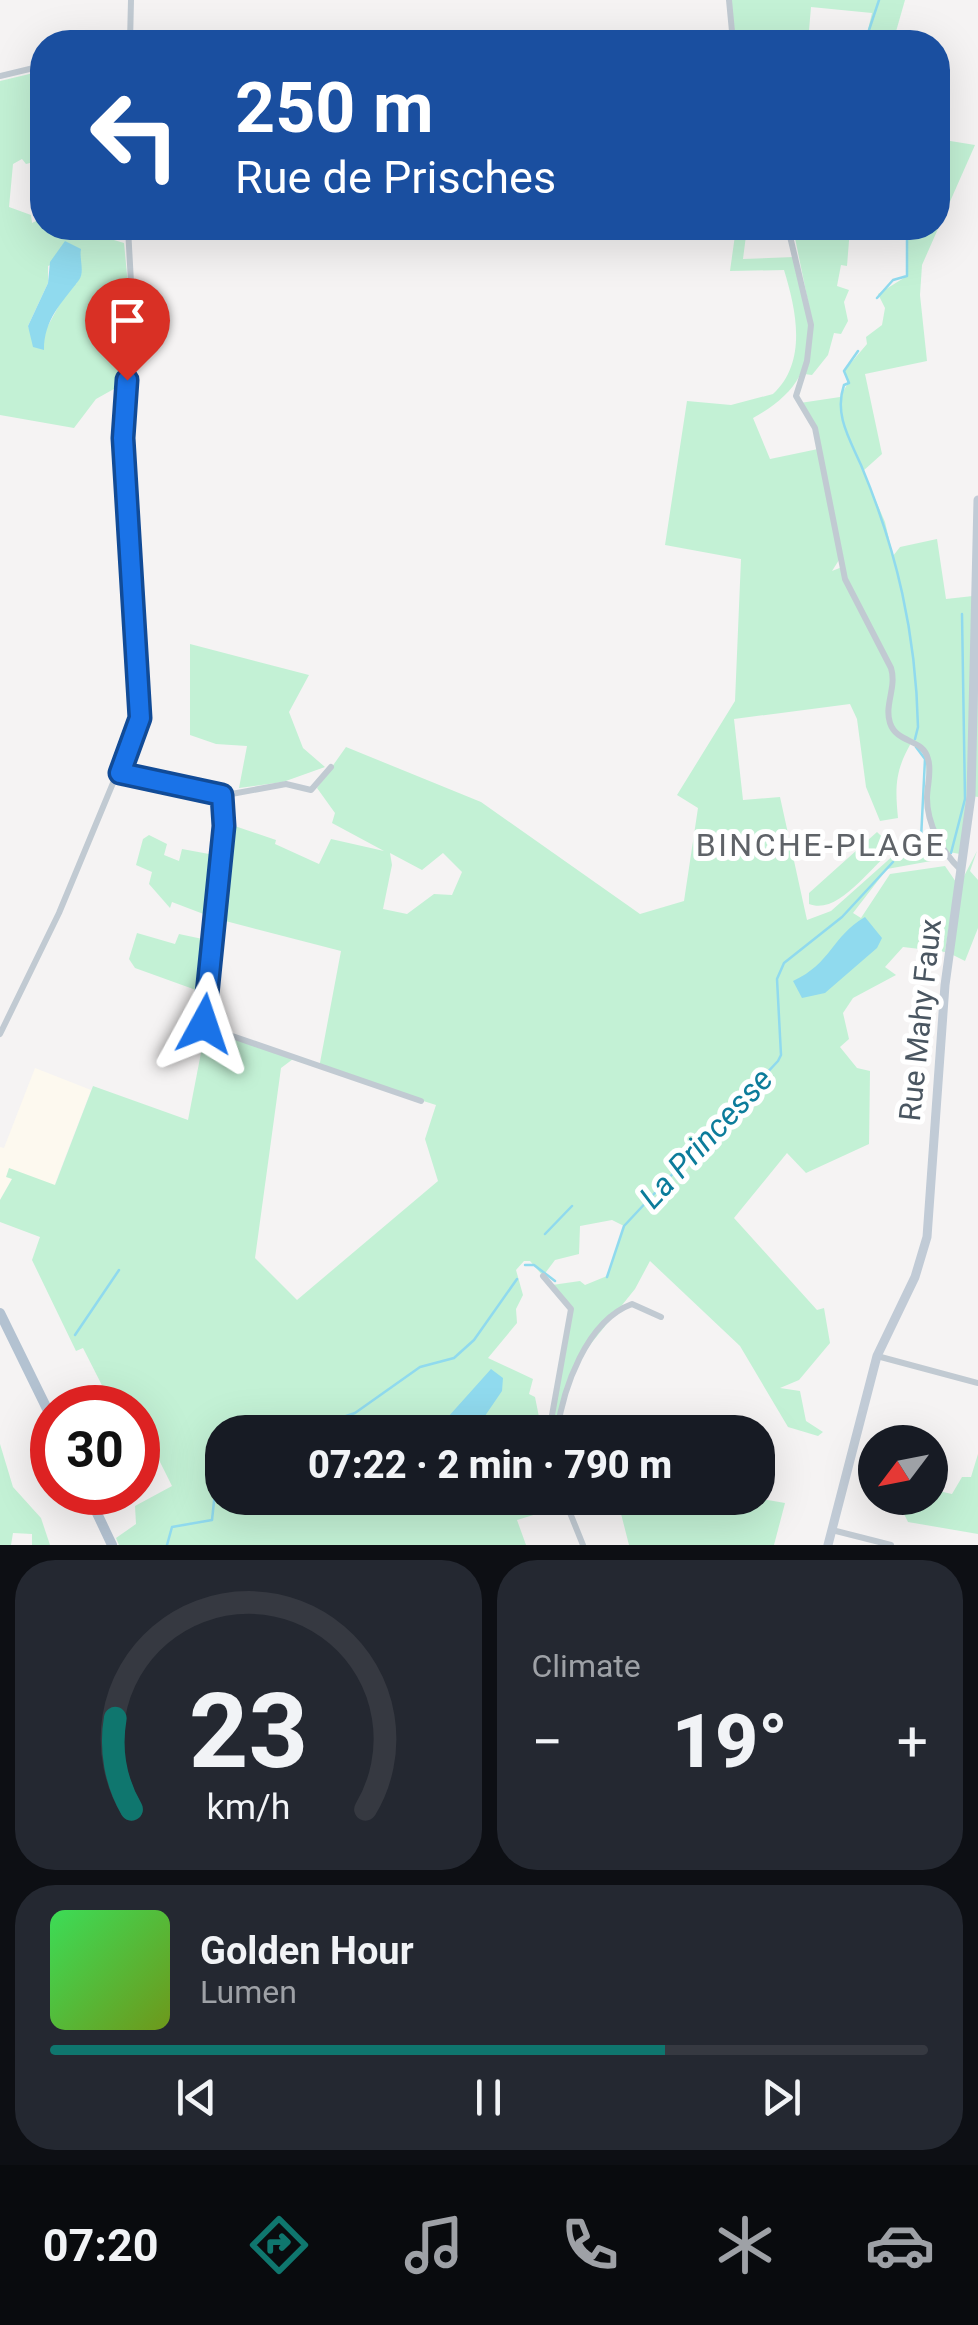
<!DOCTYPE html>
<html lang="en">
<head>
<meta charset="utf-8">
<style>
	body { margin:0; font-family:Roboto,sans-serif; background:#242831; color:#f1f3f6; height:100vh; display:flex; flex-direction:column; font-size:38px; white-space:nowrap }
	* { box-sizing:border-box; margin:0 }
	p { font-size:32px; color:#9ea1a6 }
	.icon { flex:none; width:55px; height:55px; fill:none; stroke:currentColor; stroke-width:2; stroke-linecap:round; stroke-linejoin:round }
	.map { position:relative; height:1545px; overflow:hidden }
	.sheet { display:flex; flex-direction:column; gap:15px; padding:15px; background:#0d0f14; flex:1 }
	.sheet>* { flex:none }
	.hud { position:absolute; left:30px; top:30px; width:920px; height:210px; border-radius:40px; box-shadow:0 10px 40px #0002; background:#1a4fa0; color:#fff; overflow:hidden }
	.needle { width:65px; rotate:238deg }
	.fabs { position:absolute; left:858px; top:1425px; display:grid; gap:20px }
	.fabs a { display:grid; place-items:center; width:90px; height:90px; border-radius:50%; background:#171b24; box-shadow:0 10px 40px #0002; font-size:50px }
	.speed { position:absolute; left:30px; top:1385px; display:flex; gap:20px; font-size:50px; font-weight:700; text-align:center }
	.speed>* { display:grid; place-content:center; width:130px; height:130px; border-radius:50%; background:#171b24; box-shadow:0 10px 40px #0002; line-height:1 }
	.speed .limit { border:15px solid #d22; background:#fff; color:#111 }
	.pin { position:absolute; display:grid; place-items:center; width:85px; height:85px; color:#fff; margin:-102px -42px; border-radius:50% 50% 50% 0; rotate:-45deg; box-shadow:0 0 10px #0007 }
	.pin .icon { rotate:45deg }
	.me { position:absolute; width:110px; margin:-55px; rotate:5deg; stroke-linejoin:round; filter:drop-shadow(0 0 8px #0008) }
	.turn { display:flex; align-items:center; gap:35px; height:210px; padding:0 40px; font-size:45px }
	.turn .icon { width:130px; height:130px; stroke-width:2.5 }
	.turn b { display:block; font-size:70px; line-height:85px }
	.big { font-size:75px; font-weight:800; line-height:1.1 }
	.sheet .tile { flex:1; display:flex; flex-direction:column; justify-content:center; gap:15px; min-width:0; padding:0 35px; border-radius:40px; background:#242831 }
	.sheet .dial { align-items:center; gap:0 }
	.dial svg { height:260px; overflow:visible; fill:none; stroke:#363941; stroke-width:7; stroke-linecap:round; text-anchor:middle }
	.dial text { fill:#f1f3f6; stroke:none }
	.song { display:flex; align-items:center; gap:30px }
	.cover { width:120px; height:120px; border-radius:15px; background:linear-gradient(135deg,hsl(130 70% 55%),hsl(80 70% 35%)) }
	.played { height:10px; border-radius:5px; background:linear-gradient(90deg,#0f766e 70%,#363941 70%) }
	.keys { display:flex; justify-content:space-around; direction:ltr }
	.heat { display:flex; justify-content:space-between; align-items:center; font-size:55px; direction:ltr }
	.sheet .tiles { flex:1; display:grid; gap:15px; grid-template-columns:1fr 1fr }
	.tile:last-child { grid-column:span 2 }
	.trip { position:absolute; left:205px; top:1415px; width:570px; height:100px; border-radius:40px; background:#171b24; box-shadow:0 10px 40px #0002; font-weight:800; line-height:100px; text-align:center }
	.dock { display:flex; height:160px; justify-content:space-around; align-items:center; background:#090b0e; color:#9ea1a6 }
	.dock .icon { width:70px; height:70px }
	.dock .current { color:#0f766e }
	.dock b { font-size:45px; color:#f1f3f6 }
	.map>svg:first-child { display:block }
	.commercial { fill:#fdf9ef }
	.green { fill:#c3f1d5; fill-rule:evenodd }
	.water { fill:#90daee }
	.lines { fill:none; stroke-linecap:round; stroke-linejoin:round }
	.stream { stroke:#90daee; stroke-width:2.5 }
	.street { stroke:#c1cad2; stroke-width:6 }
	.secondary { stroke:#c1cbd6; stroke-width:9 }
	.primary { stroke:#b3c2d1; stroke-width:10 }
	.route-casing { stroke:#114b97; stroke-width:25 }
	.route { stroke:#1a73e8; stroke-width:18 }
	.labels { text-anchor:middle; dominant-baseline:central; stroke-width:10; stroke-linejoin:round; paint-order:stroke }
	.street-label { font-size:30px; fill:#4a5661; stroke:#fff }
	.neighbourhood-label { font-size:32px; letter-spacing:2.5px; fill:#5f6368; stroke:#fff }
	.water-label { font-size:32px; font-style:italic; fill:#0c7c9b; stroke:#fff }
</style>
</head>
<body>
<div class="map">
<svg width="978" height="1545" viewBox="0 0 978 1545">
	<rect width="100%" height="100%" fill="#f5f3f3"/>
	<path class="commercial" d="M35,1068L91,1090L54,1186L12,1179L0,1200V1147L4,1148Z"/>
	<path class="green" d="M730,0H905L893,42H865L872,13L811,7L808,42H734Z
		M42,71V160L26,164L22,159L13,164L9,207L31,215L32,223L42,218V228H115L114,240L124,243L128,285L121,385L96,399L74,428L0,415V81ZM79,253L77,283L69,287L44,333L33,339L28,326L48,283V266Z
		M938,139L975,145L922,265L920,295L927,361L865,374L882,454L863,471L885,522L893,556L900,547L937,539L946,599L973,596L978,578V797L972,796L960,854L943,851L942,859L887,869L853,913L861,918L890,874L945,866L956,882L945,952L903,947L885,967L896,975L853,998L843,1013L849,1039L840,1047L857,1068L870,1071L869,1144L806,1173L787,1153L734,1218L817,1310L824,1308L830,1343L799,1380L780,1388L800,1391L806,1421L823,1432L818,1436L788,1427L740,1346L650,1261L635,1289L585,1351L567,1385L557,1432H549L571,1313L552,1285L580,1281L585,1285L607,1276L624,1226L612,1220L580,1226L579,1254L555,1260L543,1276L530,1261H524L516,1270L523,1295L516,1309L517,1323L488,1358L533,1379L529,1394L535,1397L540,1422L524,1432H222V1498H508L512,1505L559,1498L563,1506L517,1520L526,1545H119L116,1538L136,1524L135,1506L172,1486L151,1444L138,1445V1408L113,1407L83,1348L76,1351L32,1260L40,1237L0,1222V1200L12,1179L6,1177L9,1168L55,1185L93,1086L188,1120L206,1027L293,1059L281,1068L255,1258L297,1300L438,1181L425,1139L436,1105L319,1068L341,951L214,918L172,902L170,908L149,884L152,872L136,865L143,839L149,835L167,844L164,855L179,861L182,849L220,856L223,822L276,840L275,844L319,864L331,839L384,851L332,823L335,813L317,788L346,747L481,802L640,914L684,901L698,808L677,795L735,701L741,559L665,545L687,401L731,405L773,394C808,362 796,309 784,270L730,271L736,228H747L743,259L794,257C812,328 827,378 753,418L770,459L818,449L839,560L832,571L842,567L815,428L800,403L840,397L848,383L844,371L867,344L866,337L882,325L885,308L878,294L907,276V228H938ZM850,704L857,719L866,787L880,821L898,818C895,787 895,771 911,743L925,751L930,818L941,846H904L831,911L807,920L780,797L743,800L734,719ZM390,853L422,870L443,853L462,872L452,895L434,894L407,914L383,909L392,865Z
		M793,228H850L847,266L841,265L837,286L849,290L844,302L848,321L841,334L834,333L828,355L812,375L804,374L813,326Z
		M190,644L309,675L289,712L303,748L325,767L283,782L239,788L247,746L216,744L190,735Z
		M877,832L895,849C871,864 840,916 809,904V893Z
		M977,851L970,871L978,880V928L965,961L951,954L962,880Z
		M137,933L175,944L179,934L212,941L207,994L135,968L129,959Z
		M0,1444L13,1487L41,1518L50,1545H32V1534L13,1533L11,1545H0Z
		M978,1454V1534L908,1522L896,1498H930V1489L952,1494L962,1477H971Z
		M617,1498H756L785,1503L774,1545H629Z"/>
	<path class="water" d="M65,241L81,249C79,258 85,272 79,280C62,303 44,319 44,350L33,347L28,326L48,283L50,262Z
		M865,917L882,938L877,948L825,993L802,998L793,981C832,963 831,937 865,917Z
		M491,1369L503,1378L502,1391L474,1432H450L445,1424L448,1417Z"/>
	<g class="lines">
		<path class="stream" d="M865,42L879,0
			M877,298L893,280L907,276V228
			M858,351L844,371L849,383L844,385C834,414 849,438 861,465C897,551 916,634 918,727L915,739
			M916,747L925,759L921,839
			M951,853L965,799L962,614
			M545,1234L572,1206
			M525,1265H534L555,1281
			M607,1277L624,1226L778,1061L781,1055L777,979L784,963L842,917L893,862
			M75,1335L119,1270
			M299,1432L355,1413L420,1367L454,1358L474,1340L517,1279
			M167,1545L172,1527L212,1520L215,1492L222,1487"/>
		<path class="street" d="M729,0L733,42
			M130,42L131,0
			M0,76L42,66
			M788,228L811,325L807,361L796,396L815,428L845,579L891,668C897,687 884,705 890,723C897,744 923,738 928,759C932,771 927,786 927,798C927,824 942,852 960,869
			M120,773L226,795L286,784L311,790L331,767
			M221,795L224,826L206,1027L421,1101
			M0,1034L59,913L140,718L123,438L132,301L128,228
			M543,1276L571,1309L549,1432
			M877,1356L978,1383
			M557,1432C563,1389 586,1321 632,1304L661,1317
			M564,1498L583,1545
			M832,1530L891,1545"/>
		<path class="secondary" d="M828,1545L877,1356L915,1277L927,1237L945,985L971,796L978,500"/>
		<path class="primary" d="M0,1313L52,1419
			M87,1492L112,1545"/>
	</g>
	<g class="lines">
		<defs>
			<path id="route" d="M127,380L123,438L140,718L120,773L222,795L224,826L204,1024"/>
		</defs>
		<use href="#route" class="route-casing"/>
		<use href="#route" class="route"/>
	</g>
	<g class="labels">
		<g class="street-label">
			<text transform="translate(920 1020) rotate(-84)">Rue Mahy Faux</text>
		</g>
		<g class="neighbourhood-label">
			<text x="821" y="845">BINCHE-PLAGE</text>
		</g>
		<g class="water-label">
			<text transform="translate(706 1138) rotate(-47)">La Princesse</text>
		</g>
	</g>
</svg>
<div class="fabs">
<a><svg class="needle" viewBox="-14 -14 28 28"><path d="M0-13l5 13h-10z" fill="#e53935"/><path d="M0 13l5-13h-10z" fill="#9ea1a6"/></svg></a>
</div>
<div class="speed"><div class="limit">30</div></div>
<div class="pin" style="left:127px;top:380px;background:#d93025"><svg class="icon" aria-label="arrive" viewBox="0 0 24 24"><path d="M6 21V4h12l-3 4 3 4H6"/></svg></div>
<svg class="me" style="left:204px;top:1024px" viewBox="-20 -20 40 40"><path d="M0-17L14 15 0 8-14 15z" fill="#1a73e8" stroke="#fff" stroke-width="4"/></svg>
<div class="trip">07:22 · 2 min · 790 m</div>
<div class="hud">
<div class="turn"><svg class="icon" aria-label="left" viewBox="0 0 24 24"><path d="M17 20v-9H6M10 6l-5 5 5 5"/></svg><div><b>250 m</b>Rue de Prisches</div></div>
</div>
</div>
<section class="sheet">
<div class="tiles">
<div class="tile dial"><svg viewBox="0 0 100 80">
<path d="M14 69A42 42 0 1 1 86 69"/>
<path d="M14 69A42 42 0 0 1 9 41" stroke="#0f766e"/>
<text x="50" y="56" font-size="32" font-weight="700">23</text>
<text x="50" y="72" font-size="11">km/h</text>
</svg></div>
<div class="tile"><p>Climate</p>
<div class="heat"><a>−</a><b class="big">19°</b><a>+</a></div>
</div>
<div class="tile">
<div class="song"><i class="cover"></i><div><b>Golden Hour</b><p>Lumen</p></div></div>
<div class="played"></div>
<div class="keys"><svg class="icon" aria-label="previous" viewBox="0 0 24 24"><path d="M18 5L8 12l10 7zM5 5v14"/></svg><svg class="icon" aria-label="pause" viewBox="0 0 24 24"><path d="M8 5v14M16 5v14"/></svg><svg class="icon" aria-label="next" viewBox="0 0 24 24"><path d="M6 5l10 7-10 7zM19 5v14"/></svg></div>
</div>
</div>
</section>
<nav class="dock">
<b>07:20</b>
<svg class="icon current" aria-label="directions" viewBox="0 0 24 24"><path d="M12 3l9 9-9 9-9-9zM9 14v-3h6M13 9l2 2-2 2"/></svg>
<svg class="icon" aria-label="music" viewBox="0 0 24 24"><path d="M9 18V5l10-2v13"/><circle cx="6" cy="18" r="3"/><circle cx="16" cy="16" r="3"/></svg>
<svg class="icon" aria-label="phone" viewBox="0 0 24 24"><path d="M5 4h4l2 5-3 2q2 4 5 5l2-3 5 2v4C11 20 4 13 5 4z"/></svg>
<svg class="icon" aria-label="climate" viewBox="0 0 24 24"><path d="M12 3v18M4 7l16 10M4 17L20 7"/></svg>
<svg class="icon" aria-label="car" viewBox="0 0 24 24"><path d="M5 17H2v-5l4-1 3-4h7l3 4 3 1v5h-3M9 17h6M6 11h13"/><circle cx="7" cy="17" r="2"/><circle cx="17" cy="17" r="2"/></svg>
</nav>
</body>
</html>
